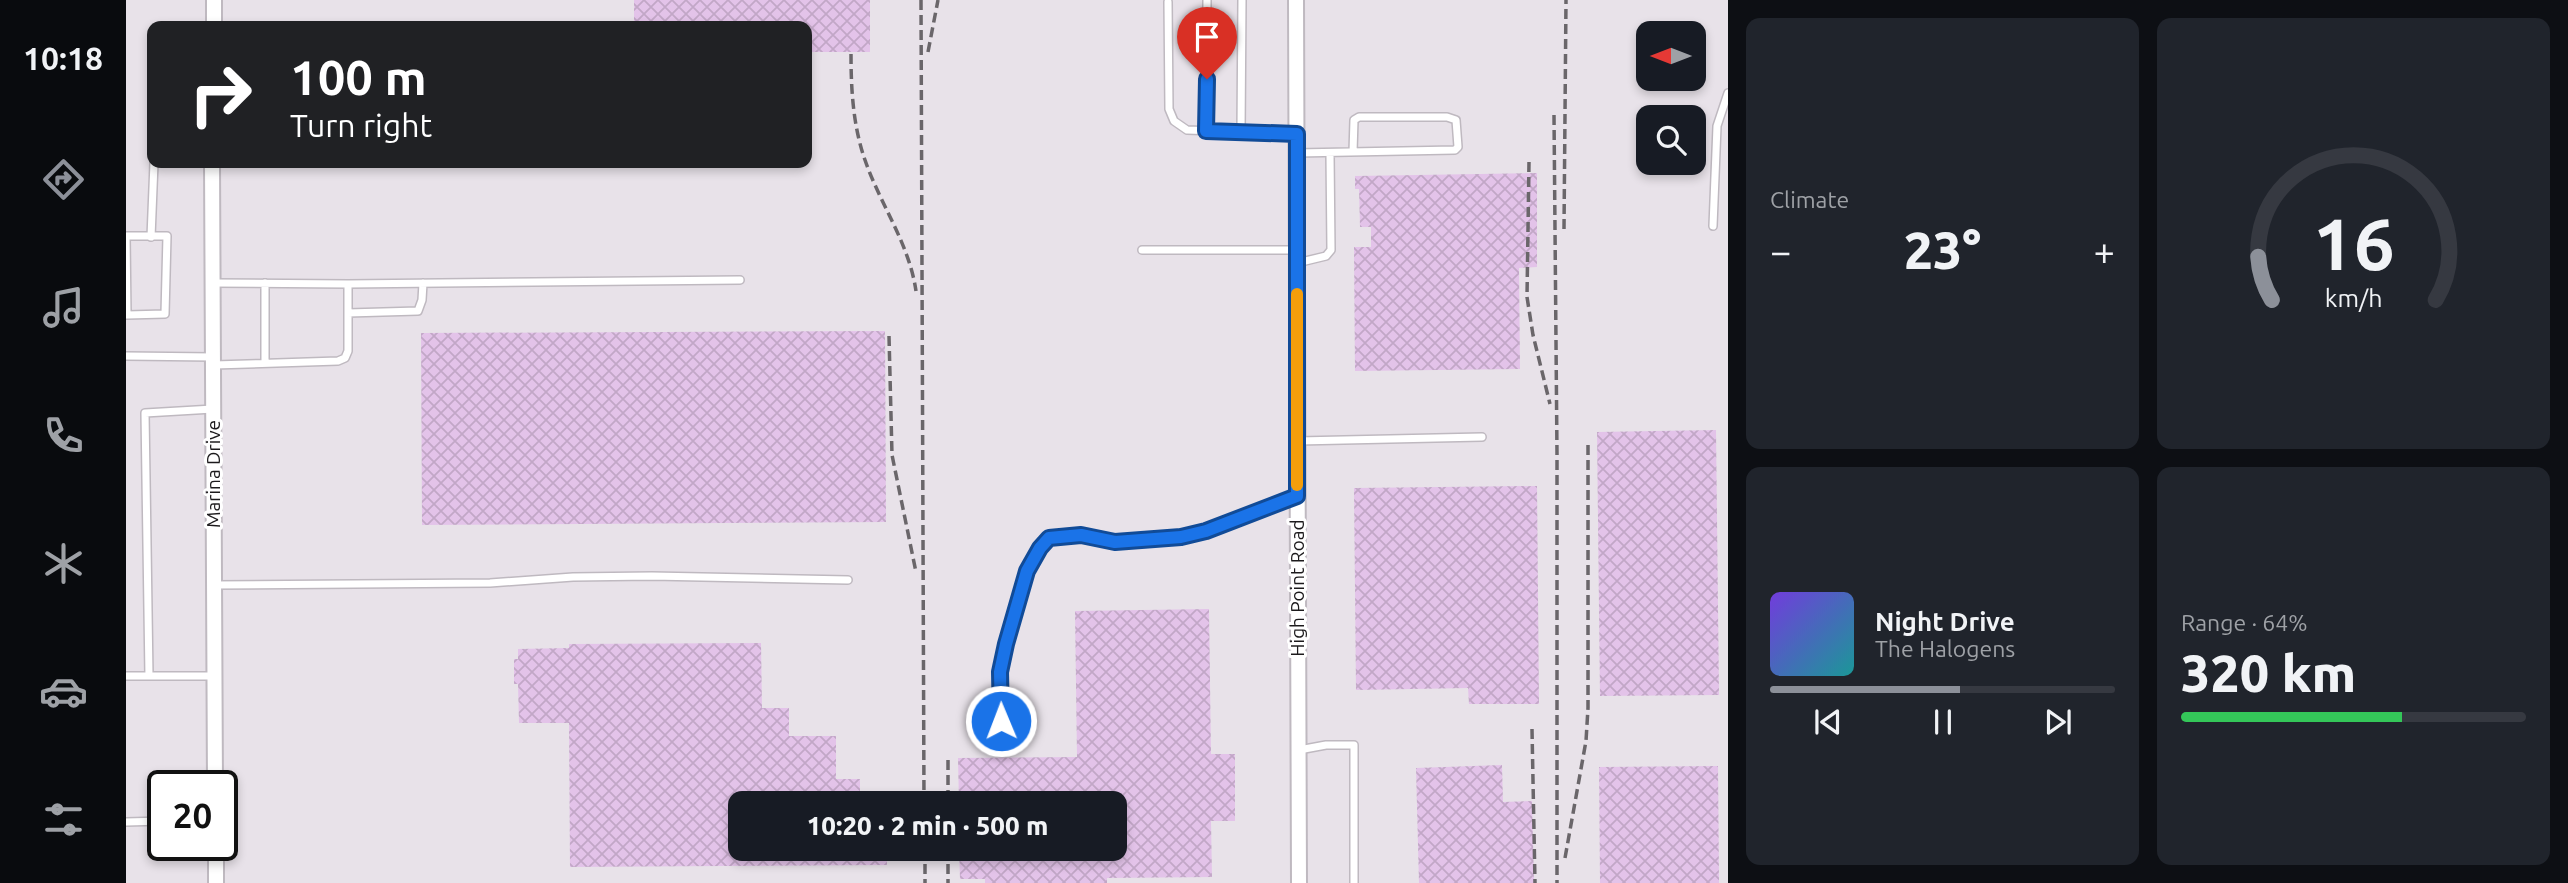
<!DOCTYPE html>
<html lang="en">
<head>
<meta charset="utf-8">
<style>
	body { margin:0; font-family:Ubuntu,sans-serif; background:#20242c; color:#f1f3f6; height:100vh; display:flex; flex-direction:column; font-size:26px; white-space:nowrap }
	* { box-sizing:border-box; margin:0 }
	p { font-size:23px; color:#9ea1a6 }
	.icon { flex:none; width:38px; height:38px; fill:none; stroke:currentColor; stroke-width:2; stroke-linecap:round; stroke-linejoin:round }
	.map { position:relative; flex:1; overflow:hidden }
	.side { display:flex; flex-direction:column; gap:18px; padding:18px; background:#0d0f14; width:840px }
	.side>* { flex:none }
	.top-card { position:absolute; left:21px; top:21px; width:665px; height:147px; border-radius:14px; box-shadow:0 4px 10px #0003; background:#202124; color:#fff; overflow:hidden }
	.needle { width:46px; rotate:270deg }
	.controls { position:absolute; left:1510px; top:21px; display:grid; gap:14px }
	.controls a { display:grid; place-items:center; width:70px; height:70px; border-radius:14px; background:#171b24; box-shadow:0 4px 10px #0003; font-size:35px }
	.speed { position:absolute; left:21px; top:770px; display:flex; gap:14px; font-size:35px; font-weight:700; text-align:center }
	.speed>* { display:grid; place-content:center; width:91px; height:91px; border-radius:50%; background:#171b24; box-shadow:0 4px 10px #0003; line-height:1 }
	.speed .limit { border:4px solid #111; border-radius:10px; background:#fff; color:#111 }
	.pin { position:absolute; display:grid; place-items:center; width:60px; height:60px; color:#fff; margin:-72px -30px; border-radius:50% 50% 50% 0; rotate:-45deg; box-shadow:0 0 7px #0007 }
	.pin .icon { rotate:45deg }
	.me { position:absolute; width:77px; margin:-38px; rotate:359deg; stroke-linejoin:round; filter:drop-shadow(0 0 5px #0008) }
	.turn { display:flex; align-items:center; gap:24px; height:147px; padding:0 28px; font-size:32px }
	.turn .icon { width:91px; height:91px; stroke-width:2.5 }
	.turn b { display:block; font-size:49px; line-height:60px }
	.big { font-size:52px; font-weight:800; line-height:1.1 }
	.side .tile { flex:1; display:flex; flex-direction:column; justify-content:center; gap:10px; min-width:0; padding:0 24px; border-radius:14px; background:#20242c }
	.side .dial { align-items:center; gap:0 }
	.dial svg { height:182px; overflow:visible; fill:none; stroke:#363941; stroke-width:7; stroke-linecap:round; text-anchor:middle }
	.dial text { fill:#f1f3f6; stroke:none }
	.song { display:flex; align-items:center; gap:21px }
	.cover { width:84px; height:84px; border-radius:10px; background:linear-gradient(135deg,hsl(260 70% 55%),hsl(180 70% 35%)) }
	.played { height:7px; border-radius:4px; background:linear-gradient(90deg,#8c9099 55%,#363941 55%) }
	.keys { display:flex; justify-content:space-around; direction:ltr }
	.heat { display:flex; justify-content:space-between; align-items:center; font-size:38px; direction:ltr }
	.charge { height:10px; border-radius:5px; background:linear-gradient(90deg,#34c759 64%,#363941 0) }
	.side .tiles { flex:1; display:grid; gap:18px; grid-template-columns:repeat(2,1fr) }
	.trip { position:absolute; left:602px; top:791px; width:399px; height:70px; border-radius:14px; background:#171b24; box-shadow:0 4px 10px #0003; font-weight:800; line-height:70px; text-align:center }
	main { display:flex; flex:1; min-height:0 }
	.tabs { display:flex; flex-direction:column; width:126px; justify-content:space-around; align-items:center; background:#090b0e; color:#9ea1a6 }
	.tabs .icon { width:49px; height:49px }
	.tabs .current { color:#8c9099 }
	.tabs b { font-size:32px; color:#f1f3f6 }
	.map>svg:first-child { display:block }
	.building { fill:url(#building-cross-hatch) }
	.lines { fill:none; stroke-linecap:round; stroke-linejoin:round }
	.service-casing { stroke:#bfb9c0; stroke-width:10 }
	.minor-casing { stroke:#bfb9c0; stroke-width:18 }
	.service { stroke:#fff; stroke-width:7 }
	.minor { stroke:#fff; stroke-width:14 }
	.rail { stroke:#6a666a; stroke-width:3.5; stroke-dasharray:10 5; stroke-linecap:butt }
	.route-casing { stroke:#114b97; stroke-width:18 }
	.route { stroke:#1a73e8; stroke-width:12 }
	.slow { stroke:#f59e0b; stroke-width:12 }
	.labels { text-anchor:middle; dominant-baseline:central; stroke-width:6; stroke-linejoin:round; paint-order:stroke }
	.street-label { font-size:19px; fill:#1c1a1c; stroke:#fff }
</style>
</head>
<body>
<main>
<nav class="tabs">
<b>10:18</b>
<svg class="icon current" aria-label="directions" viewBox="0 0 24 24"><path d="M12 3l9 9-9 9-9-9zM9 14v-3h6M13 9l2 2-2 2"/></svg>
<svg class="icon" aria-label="music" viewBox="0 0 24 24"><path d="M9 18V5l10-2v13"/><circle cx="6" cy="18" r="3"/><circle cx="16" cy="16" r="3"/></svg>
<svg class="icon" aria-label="phone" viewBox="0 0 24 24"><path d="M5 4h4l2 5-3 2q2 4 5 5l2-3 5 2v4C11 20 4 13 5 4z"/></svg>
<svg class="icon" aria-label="climate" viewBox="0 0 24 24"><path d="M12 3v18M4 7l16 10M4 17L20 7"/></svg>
<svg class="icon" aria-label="car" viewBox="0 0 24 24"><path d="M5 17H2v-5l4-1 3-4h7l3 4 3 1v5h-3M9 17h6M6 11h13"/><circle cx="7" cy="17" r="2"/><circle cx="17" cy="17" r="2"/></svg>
<svg class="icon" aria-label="filters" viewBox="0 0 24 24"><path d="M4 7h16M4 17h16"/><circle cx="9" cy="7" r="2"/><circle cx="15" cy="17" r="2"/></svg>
</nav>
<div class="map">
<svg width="1602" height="883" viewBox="0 0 1602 883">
	<defs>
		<pattern id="building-cross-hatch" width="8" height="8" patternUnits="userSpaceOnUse" patternTransform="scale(1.75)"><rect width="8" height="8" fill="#e3c3e9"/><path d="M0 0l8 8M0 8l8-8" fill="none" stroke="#c2a7c7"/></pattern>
	</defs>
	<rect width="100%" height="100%" fill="#e8e2e9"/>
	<path class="building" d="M508,0H744V52H681V26H508Z
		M1411,173V267L1393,268L1394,369L1229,371L1228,247H1245V227H1234L1233,189H1229V176Z
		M759,331L760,522L296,525L295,333Z
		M1590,430L1593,695L1474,696L1471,432Z
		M1411,486L1413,704H1343L1342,688L1230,690L1228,488Z
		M1083,609L1085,754H1109V821H1085L1086,877L981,878V883H859V879H834L833,849H989V803H833L832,758L951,757L949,611Z
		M635,643L636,708H663V736H710V779H734V803H614V849H761V865L444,867L443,723H393L392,684H388V659H392V649L443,648V644Z
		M1376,765L1377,802L1406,801L1408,883H1293L1290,768Z
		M1592,766L1593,883H1474L1473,767Z"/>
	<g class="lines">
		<defs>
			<path id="service" d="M1042,2L1043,109L1048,121L1061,130L1170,134
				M1080,131L1081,0
				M1115,132L1116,0
				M1171,153L1329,150L1332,147L1330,120L1321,117H1233L1228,120L1227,152
				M1587,226L1591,126L1602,93
				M0,236H41L39,314L1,315Z
				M25,237L28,163
				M1016,250H1170
				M1171,263L1200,256L1205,250L1204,154
				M87,283L222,284V351L219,358L212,361L88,365
				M139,283V363
				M222,284L614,280
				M222,313L292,311L296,300L297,283
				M0,356L87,357
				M87,409L19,413L23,676H88
				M1172,441L1356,437
				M88,585L364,583L447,577L526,576L722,580
				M0,676H23
				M875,746C875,722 871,694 874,670C880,634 898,563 923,538L955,535L989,542L1055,537L1080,532L1171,496
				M1173,750L1200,745H1228V883
				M0,822L37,821"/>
			<path id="minor" d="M1170,0L1173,883
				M88,26V0
				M86,163L89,786
				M90,845V883"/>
		</defs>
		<use href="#service" class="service-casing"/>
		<use href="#minor" class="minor-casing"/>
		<use href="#service" class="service"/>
		<use href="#minor" class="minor"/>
		<path class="rail" d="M795,0L798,803
			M802,52L812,0
			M725,54C725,89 727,126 739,160C754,204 783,243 790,291
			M1428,115L1431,454V883
			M1403,162L1401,297L1407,335L1424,404
			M1438,229L1440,0
			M763,336L766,455L790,572
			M1406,729L1409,883
			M822,760V803
			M799,849V883
			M822,849V883
			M1439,858L1460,741L1462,708V444"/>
	</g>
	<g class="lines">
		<defs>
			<path id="route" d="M875,721L874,672L880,644L901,571L914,548L923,538L955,535L989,542L1055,537L1080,531L1171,496V134L1080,131L1081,79"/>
		</defs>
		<use href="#route" class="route-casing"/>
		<use href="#route" class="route"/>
		<path class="slow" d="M1171,294V485"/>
	</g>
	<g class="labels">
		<g class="street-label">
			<text transform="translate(87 474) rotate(-90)">Marina Drive</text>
			<text transform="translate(1171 588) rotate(-90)">High Point Road</text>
		</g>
	</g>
</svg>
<div class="controls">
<a><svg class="needle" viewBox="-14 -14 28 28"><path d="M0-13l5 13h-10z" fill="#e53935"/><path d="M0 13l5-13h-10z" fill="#9ea1a6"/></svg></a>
<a><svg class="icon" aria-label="search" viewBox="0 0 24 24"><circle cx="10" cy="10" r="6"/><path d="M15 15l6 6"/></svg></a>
</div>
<div class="speed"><div class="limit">20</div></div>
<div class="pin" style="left:1081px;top:79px;background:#d93025"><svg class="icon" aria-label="arrive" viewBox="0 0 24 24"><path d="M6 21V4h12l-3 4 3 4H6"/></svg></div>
<svg class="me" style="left:875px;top:721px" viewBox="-20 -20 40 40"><circle r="17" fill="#1a73e8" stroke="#fff" stroke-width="3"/><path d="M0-11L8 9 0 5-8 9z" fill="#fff"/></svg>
<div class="trip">10:20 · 2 min · 500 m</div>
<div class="top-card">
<div class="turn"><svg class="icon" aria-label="right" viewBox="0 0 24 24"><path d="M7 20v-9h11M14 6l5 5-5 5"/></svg><div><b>100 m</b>Turn right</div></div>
</div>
</div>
<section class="side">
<div class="tiles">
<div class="tile"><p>Climate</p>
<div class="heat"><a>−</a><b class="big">23°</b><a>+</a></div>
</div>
<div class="tile dial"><svg viewBox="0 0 100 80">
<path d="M14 69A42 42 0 1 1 86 69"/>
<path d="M14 69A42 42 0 0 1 8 50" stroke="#8c9099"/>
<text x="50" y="56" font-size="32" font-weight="700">16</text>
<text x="50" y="72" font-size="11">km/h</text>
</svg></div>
<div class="tile">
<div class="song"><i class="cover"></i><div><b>Night Drive</b><p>The Halogens</p></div></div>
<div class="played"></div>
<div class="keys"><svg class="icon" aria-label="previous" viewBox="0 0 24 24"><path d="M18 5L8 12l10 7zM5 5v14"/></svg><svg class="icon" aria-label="pause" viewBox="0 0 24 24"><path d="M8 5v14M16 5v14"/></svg><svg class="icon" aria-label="next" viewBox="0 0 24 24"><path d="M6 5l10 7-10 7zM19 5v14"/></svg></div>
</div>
<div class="tile"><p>Range · 64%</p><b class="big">320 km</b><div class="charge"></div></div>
</div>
</section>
</main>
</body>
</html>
